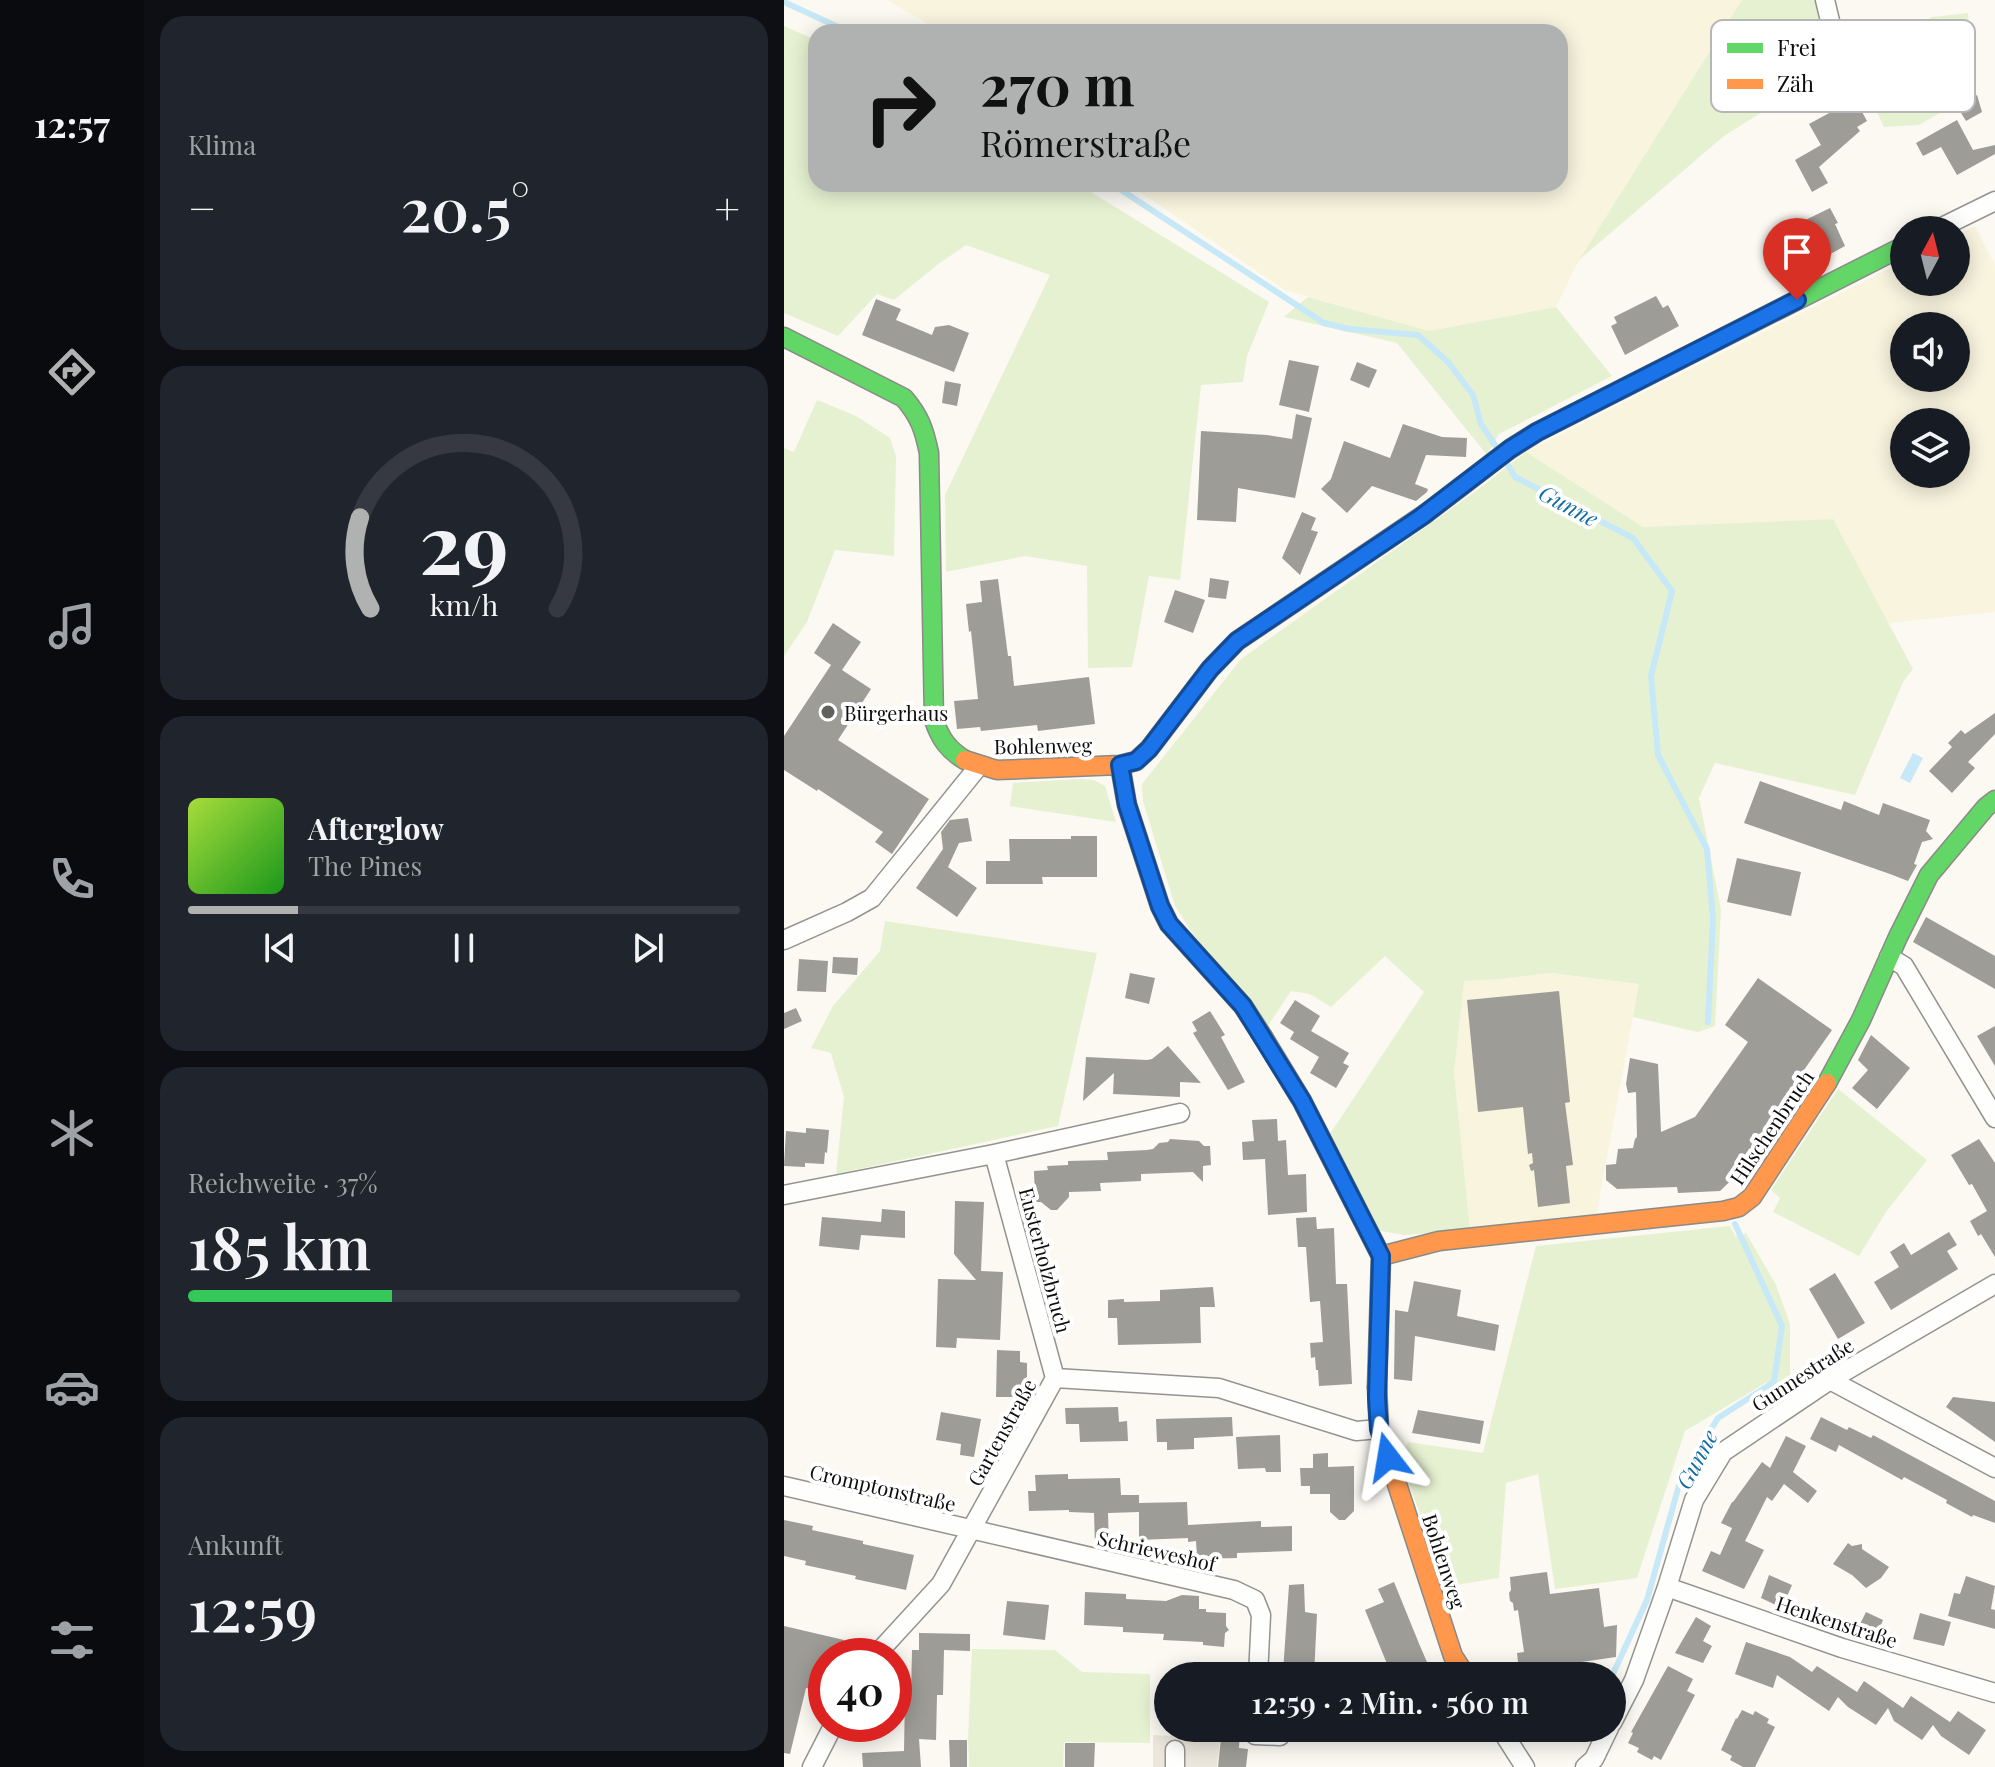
<!DOCTYPE html>
<html lang="de">
<head>
<meta charset="utf-8">
<style>
	body { margin:0; font-family:"Playfair Display",serif; background:#20242c; color:#f1f3f6; height:100vh; display:flex; flex-direction:column; font-size:30px; white-space:nowrap }
	* { box-sizing:border-box; margin:0 }
	p { font-size:26px; color:#9ea1a6 }
	.icon { flex:none; width:44px; height:44px; fill:none; stroke:currentColor; stroke-width:2; stroke-linecap:round; stroke-linejoin:round }
	.map { position:relative; flex:1; overflow:hidden }
	.sheet { display:flex; flex-direction:column; gap:16px; padding:16px; background:#0d0f14; width:640px }
	.sheet>* { flex:none }
	.banner { position:absolute; left:24px; top:24px; width:760px; height:168px; border-radius:24px; box-shadow:0 4px 20px #0003; background:#b0b1b1; color:#111; overflow:hidden }
	.needle { width:52px; rotate:7deg }
	.fabs { position:absolute; left:1106px; top:216px; display:grid; gap:16px }
	.fabs a { display:grid; place-items:center; width:80px; height:80px; border-radius:50%; background:#171b24; box-shadow:0 4px 20px #0003; font-size:40px }
	.speed { position:absolute; left:24px; top:1638px; display:flex; gap:16px; font-size:40px; font-weight:700; text-align:center }
	.speed>* { display:grid; place-content:center; width:104px; height:104px; border-radius:50%; background:#171b24; box-shadow:0 4px 20px #0003; line-height:1 }
	.speed .limit { border:12px solid #d22; background:#fff; color:#111 }
	.pin { position:absolute; display:grid; place-items:center; width:68px; height:68px; color:#fff; margin:-82px -34px; border-radius:50% 50% 50% 0; rotate:-45deg; box-shadow:0 0 8px #0007 }
	.pin .icon { rotate:45deg }
	.me { position:absolute; width:88px; margin:-44px; rotate:346deg; stroke-linejoin:round; filter:drop-shadow(0 0 6px #0008) }
	.turn { display:flex; align-items:center; gap:28px; height:168px; padding:0 40px; font-size:36px }
	.turn .icon { width:104px; height:104px; stroke-width:2.5 }
	.turn b { display:block; font-size:56px; line-height:68px }
	.big { font-size:60px; font-weight:600; line-height:1.1 }
	.sheet .tile { flex:1; display:flex; flex-direction:column; justify-content:center; gap:12px; min-width:0; padding:0 28px; border-radius:24px; background:#20242c }
	.sheet .dial { align-items:center; gap:0 }
	.dial svg { height:208px; overflow:visible; fill:none; stroke:#363941; stroke-width:7; stroke-linecap:round; text-anchor:middle }
	.dial text { fill:#f1f3f6; stroke:none }
	.song { display:flex; align-items:center; gap:24px }
	.cover { width:96px; height:96px; border-radius:12px; background:linear-gradient(135deg,hsl(80 70% 55%),hsl(120 70% 35%)) }
	.played { height:8px; border-radius:4px; background:linear-gradient(90deg,#b0b1b1 20%,#363941 20%) }
	.keys { display:flex; justify-content:space-around; direction:ltr }
	.heat { display:flex; justify-content:space-between; align-items:center; font-size:44px; direction:ltr }
	.charge { height:12px; border-radius:6px; background:linear-gradient(90deg,#34c759 37%,#363941 0) }
	.trip { position:absolute; left:370px; top:1662px; width:472px; height:80px; border-radius:40px; background:#171b24; box-shadow:0 4px 20px #0003; font-weight:600; line-height:80px; text-align:center }
	main { display:flex; flex:1; min-height:0 }
	.dock { display:flex; flex-direction:column; width:144px; justify-content:space-around; align-items:center; background:#090b0e; color:#9ea1a6 }
	.dock .icon { width:56px; height:56px }
	.dock .on { color:#b0b1b1 }
	.dock b { font-size:36px; color:#f1f3f6 }
	.map>svg:first-child { display:block }
	.farmland { fill:#f8f4de; fill-rule:evenodd }
	.green { fill:#e6f1d1 }
	.plaza { fill:#ebe7dd }
	.water { fill:#c7e8f6 }
	.lines { fill:none; stroke-linecap:round; stroke-linejoin:round }
	.stream { stroke:#c7e8f6; stroke-width:6 }
	.building { fill:#9e9c97 }
	.street-casing { stroke:#949390; stroke-width:21 }
	.fast-casing { stroke:#8b8a87; stroke-width:21 }
	.slow-casing { stroke:#8b8a87; stroke-width:21 }
	.street { stroke:#fefefd; stroke-width:18 }
	.fast { stroke:#63d668; stroke-width:18 }
	.slow { stroke:#ff974d; stroke-width:18 }
	.route-casing { stroke:#114b97; stroke-width:20 }
	.route { stroke:#1a73e8; stroke-width:14 }
	.poi-dot { fill:#60605d; stroke:#fff; stroke-width:3 }
	.labels { text-anchor:middle; dominant-baseline:central; stroke-width:8; stroke-linejoin:round; paint-order:stroke }
	.poi-label { font-size:20px; fill:#0d0d0d; stroke:#fff; text-anchor:start }
	.street-label { font-size:20px; fill:#0d0d0d; stroke:#fff }
	.water-label { font-size:22px; font-style:italic; fill:#136ba3; stroke:#fff }
	.key { fill:#fff; stroke:#b6b6b6; stroke-width:2 }
	.key-label { font-size:22px; fill:#0d0d0d }
</style>
</head>
<body>
<main>
<nav class="dock">
<b>12:57</b>
<svg class="icon on" aria-label="directions" viewBox="0 0 24 24"><path d="M12 3l9 9-9 9-9-9zM9 14v-3h6M13 9l2 2-2 2"/></svg>
<svg class="icon" aria-label="music" viewBox="0 0 24 24"><path d="M9 18V5l10-2v13"/><circle cx="6" cy="18" r="3"/><circle cx="16" cy="16" r="3"/></svg>
<svg class="icon" aria-label="phone" viewBox="0 0 24 24"><path d="M5 4h4l2 5-3 2q2 4 5 5l2-3 5 2v4C11 20 4 13 5 4z"/></svg>
<svg class="icon" aria-label="climate" viewBox="0 0 24 24"><path d="M12 3v18M4 7l16 10M4 17L20 7"/></svg>
<svg class="icon" aria-label="car" viewBox="0 0 24 24"><path d="M5 17H2v-5l4-1 3-4h7l3 4 3 1v5h-3M9 17h6M6 11h13"/><circle cx="7" cy="17" r="2"/><circle cx="17" cy="17" r="2"/></svg>
<svg class="icon" aria-label="filters" viewBox="0 0 24 24"><path d="M4 7h16M4 17h16"/><circle cx="9" cy="7" r="2"/><circle cx="15" cy="17" r="2"/></svg>
</nav>
<section class="sheet">
<div class="tile"><p>Klima</p>
<div class="heat"><a>−</a><b class="big">20.5°</b><a>+</a></div>
</div>
<div class="tile dial"><svg viewBox="0 0 100 80">
<path d="M14 69A42 42 0 1 1 86 69"/>
<path d="M14 69A42 42 0 0 1 10 34" stroke="#b0b1b1"/>
<text x="50" y="56" font-size="32" font-weight="700">29</text>
<text x="50" y="72" font-size="11">km/h</text>
</svg></div>
<div class="tile">
<div class="song"><i class="cover"></i><div><b>Afterglow</b><p>The Pines</p></div></div>
<div class="played"></div>
<div class="keys"><svg class="icon" aria-label="previous" viewBox="0 0 24 24"><path d="M18 5L8 12l10 7zM5 5v14"/></svg><svg class="icon" aria-label="pause" viewBox="0 0 24 24"><path d="M8 5v14M16 5v14"/></svg><svg class="icon" aria-label="next" viewBox="0 0 24 24"><path d="M6 5l10 7-10 7zM19 5v14"/></svg></div>
</div>
<div class="tile"><p>Reichweite · 37%</p><b class="big">185 km</b><div class="charge"></div></div>
<div class="tile"><p>Ankunft</p><b class="big">12:59</b></div>
</section>
<div class="map">
<svg width="1211" height="1767" viewBox="0 0 1211 1767">
	<rect width="100%" height="100%" fill="#fbf9f2"/>
	<path class="farmland" d="M103,0H958L795,260L772,307L645,331L501,290L344,184H776V32H158Z
		M1191,226L1211,265V612L1104,623L1049,519L859,527L742,452L1120,261V282H1172V235ZM1120,326H1172V378H1120ZM1120,422H1172V474H1120Z
		M767,973L855,984L812,1217L686,1230L670,1073L680,981L715,979Z"/>
	<path class="green" d="M958,0H1031L1053,65L940,136L795,260Z
		M1184,13L1191,82L1190,91L1184,97L1135,125L1100,127L1076,76L1096,69L1091,48L1129,29L1148,17Z
		M0,26L32,40V184H294L485,302L463,356L459,382L417,385L396,580L365,576L348,667L304,668L303,566L241,556L162,572L161,495L266,275L182,245L153,265L110,300L93,294L54,336L0,313Z
		M524,297L645,331L772,307L828,376L715,434L703,455L613,343L500,317Z
		M33,400L72,416L106,438L112,456L110,556L51,550L23,622L0,656V448L10,452Z
		M742,452L859,527L1049,519L1129,669L1119,682L1071,795L931,763L915,798L937,910L931,1026L914,1032L849,1017L855,984L767,973L715,979L680,981L670,1073L686,1230L620,1235L592,1230L546,1134L640,992L601,956L547,1007L526,994L507,991L483,1027L409,934L391,906L359,801L358,784L457,659L688,494Z
		M296,779L310,780L321,786L332,822L226,806L229,783Z
		M101,921L313,953L274,1126L52,1174L60,1097L47,1053L27,1048L49,1006L96,951Z
		M1054,1089L1143,1160L1102,1212L1075,1256L989,1212L996,1198L987,1190Z
		M946,1226L952,1237L962,1233L992,1285L1006,1324V1378L998,1388L983,1382L901,1431L853,1578L771,1589L754,1474L722,1483L715,1578L665,1586L616,1463L624,1442L699,1453L752,1246Z
		M188,1649L271,1650L298,1672L366,1674V1743L280,1742L279,1767H185L184,1739Z"/>
	<path class="plaza" d="M369,1735L436,1739L433,1767H369Z"/>
	<path class="water" d="M1129,753L1139,758L1126,783L1116,778Z"/>
	<g class="lines">
		<path class="stream" d="M0,2L65,32
			M328,184L540,323L565,329L634,335L664,362L689,395L697,424L715,451
			M721,460L731,477L849,538L888,591L867,676L874,755L923,849L929,919L924,1022
			M828,1676L863,1600L897,1478L934,1418L990,1382L998,1326L951,1224
			M799,1739L804,1728"/>
	</g>
	<path class="building" d="M1046,74L1063,103L1071,99L1083,121L1073,127L1076,131L1035,167L1044,183L1028,192L1011,160L1037,145L1025,124L1047,112L1035,90L1037,89L1033,81Z
		M1193,95L1198,112L1182,121L1173,106Z
		M1173,120L1189,150L1211,145V154L1173,175L1157,147L1139,156L1132,143Z
		M1046,208L1054,223L1051,224L1061,246L1023,267L1003,229Z
		M872,296L879,308L884,305L895,326L841,355L827,326L833,323L830,317Z
		M92,299L117,309L112,320L148,335L151,327L165,325L185,333L170,372L78,335Z
		M505,360L535,366L525,412L495,405Z
		M573,362L593,370L585,388L566,380Z
		M161,381L177,384L173,406L158,403Z
		M512,414L528,418L511,498L454,488L452,522L413,520L417,431L483,435L508,439Z
		M619,424L658,437L683,438L682,457L642,455L631,484L644,489L643,492L632,501L588,486L563,513L537,489L547,479L560,441L606,458Z
		M518,512L532,518L527,530L534,532L516,575L498,558Z
		M426,578L445,581L442,599L424,597Z
		M214,579L224,656H227L230,686L305,677L311,724L254,731L253,725L197,731L196,727L173,729L170,701L194,699L187,631L185,632L182,604L198,602L196,581Z
		M391,590L421,600L409,633L380,622Z
		M49,623L77,642L58,670L87,689L54,740L145,799L108,854L91,842L99,832L34,789L33,791L0,770V736L47,665L30,653Z
		M1211,713V734L1184,762L1191,768L1168,793L1145,771L1168,747L1164,743L1177,730L1181,734Z
		M976,781L1057,810L1060,801L1095,815L1099,803L1146,820L1142,831L1149,839L1138,842L1130,864L1133,865L1124,881L1106,874L960,823Z
		M184,818L188,841L175,843L164,867L193,888L173,917L132,888L159,849L157,832L166,820Z
		M287,836H313V877H258L259,884H202V861H226L225,839H287Z
		M953,858L1017,872L1007,916L943,902Z
		M1142,917L1211,956V989L1129,942Z
		M49,957L74,958L73,975L48,973Z
		M15,959L44,961L42,992L13,991Z
		M346,973L371,978L365,1004L341,998Z
		M974,978L1048,1030L1015,1077L1021,1081L962,1166L936,1191L894,1193L893,1187L833,1189L822,1180V1165L832,1164L834,1149L849,1148L851,1139L853,1137L852,1092L844,1093L842,1084L846,1058L874,1064L877,1132L911,1117L964,1042L941,1025Z
		M775,991L786,1102L781,1103L789,1165L782,1166L786,1203L754,1207L750,1170L747,1171L745,1165L749,1163L748,1153L744,1154L739,1107L694,1112L683,1000Z
		M511,1000L536,1016L527,1031L565,1053L559,1063L565,1066L552,1088L526,1073L535,1057L506,1039L510,1032L496,1023Z
		M12,1008L18,1021L0,1029V1013Z
		M426,1011L441,1035L437,1037L461,1082L444,1090L409,1033L413,1031L408,1022Z
		M1211,1026V1066L1193,1036Z
		M1087,1035L1126,1068L1093,1109L1068,1088L1084,1070L1074,1060Z
		M384,1046L417,1083L396,1082V1097L329,1094L330,1073L299,1101L302,1057L363,1060L368,1059Z
		M493,1119L494,1141L502,1140L504,1175L522,1174L523,1212L484,1215L481,1159L459,1160L458,1142L470,1141L468,1120Z
		M22,1128L45,1130L43,1153L41,1152L40,1164L21,1163V1167L0,1166L2,1131L22,1133Z
		M386,1139L415,1141L420,1146H426L427,1165L419,1166V1182L409,1172L357,1174V1181L316,1183L317,1191L285,1192V1197L273,1210H267L257,1202H251L250,1171L264,1170L263,1166L284,1165V1161L324,1160L323,1152L363,1150L369,1149L375,1143L384,1142Z
		M1195,1139L1211,1163V1257L1197,1234L1194,1236L1186,1221L1203,1211L1188,1184L1185,1185L1167,1155Z
		M171,1201L200,1202L197,1271L219,1272L216,1340L173,1338L172,1348L152,1347L154,1279L192,1280L170,1254Z
		M98,1209L121,1211V1238L77,1235L75,1250L35,1246L38,1217L97,1222Z
		M532,1217L533,1229L550,1228L552,1284H563L568,1384L535,1386L534,1370H532L531,1357L527,1358L526,1343L539,1342L536,1301L526,1302L522,1247H514L512,1218Z
		M1165,1232L1173,1245L1163,1251L1174,1269L1107,1310L1090,1282L1115,1267L1106,1252L1120,1243L1127,1255Z
		M1051,1273L1081,1323L1054,1339L1025,1289Z
		M630,1281L677,1290L673,1316L715,1325L711,1351L631,1336L628,1381L610,1379L611,1310L624,1312Z
		M429,1287L431,1307H416L417,1343L334,1345L333,1318H324V1300L340,1299V1302L376,1301V1290Z
		M213,1350L236,1351V1362L243,1363V1397H212Z
		M1169,1397L1211,1402V1442L1162,1407Z
		M334,1407L335,1422L343,1421L344,1441L296,1442L295,1424H282L281,1408Z
		M634,1410L700,1421L696,1444L628,1433Z
		M157,1412L197,1419L190,1457L176,1455L177,1444L152,1440Z
		M448,1417L449,1436L410,1438V1449L383,1450V1442H373L372,1419Z
		M1037,1417L1063,1430L1065,1427L1087,1438L1089,1435L1211,1501V1523L1189,1515L1188,1517L1162,1503L1163,1500L1120,1477L1118,1480L1055,1445L1052,1452L1026,1439Z
		M496,1435L497,1472H482L481,1468L454,1469L452,1437Z
		M1002,1436L1022,1446L1009,1472L1033,1491L1024,1503L1000,1484L988,1501L983,1497L961,1541L980,1550L960,1589L918,1571L927,1551L936,1555L948,1528L937,1523L948,1502H949L978,1462L986,1468Z
		M544,1453V1467L570,1466V1511L561,1520H555L546,1512V1494H526V1486H517L516,1468H529V1454Z
		M284,1474V1479L336,1478L337,1495H355V1503L403,1502L404,1525L477,1521V1527L508,1526V1551L453,1553V1558L413,1559L412,1541L404,1542V1527V1538L355,1540V1512L324,1513L325,1549L311,1546L310,1513L285,1512V1510L245,1511L244,1491H252L251,1475Z
		M0,1520L29,1526L28,1530L79,1541V1544L130,1555L122,1590L71,1579L72,1576L21,1565L22,1561L0,1556Z
		M1064,1543L1068,1546L1078,1544V1549L1105,1567L1097,1578L1082,1588L1068,1575L1049,1564Z
		M763,1572L766,1594L815,1588L820,1627L833,1625L832,1657L735,1671L733,1653L740,1652L734,1610L730,1611L729,1603L726,1601L725,1593L727,1590L726,1577Z
		M985,1575L1008,1585L998,1608L977,1598Z
		M1182,1576L1211,1586L1207,1609L1211,1610V1629L1164,1616L1170,1593L1176,1594Z
		M610,1582L636,1646L649,1676H608L581,1610L600,1602L594,1589Z
		M520,1584L521,1612L533,1614L530,1676H507L508,1672H499L505,1585Z
		M301,1592L342,1594V1599L382,1601L398,1595L415,1596V1609H422V1612L442,1613V1626L445,1630L441,1633L440,1647L419,1645V1642L379,1640L380,1634L339,1632V1627L300,1625Z
		M223,1601L265,1605L261,1640L219,1635Z
		M1082,1612L1099,1620L1093,1635L1075,1626Z
		M1136,1613L1167,1622L1160,1646L1129,1639Z
		M912,1617L927,1626L919,1641L928,1646L919,1663L891,1653Z
		M0,1626L60,1640L56,1656H42V1675L38,1691L22,1688L6,1754L0,1753Z
		M135,1633L186,1634V1651L160,1650L159,1695H153L152,1740L135,1739L137,1767H79L78,1753L120,1751L121,1694H127L128,1650H135Z
		M962,1642L1006,1657L1028,1672L1033,1666L1073,1692L1080,1681L1119,1708L1127,1696L1166,1722L1174,1711L1202,1730L1185,1755L1157,1736L1149,1725L1138,1740L1110,1721L1104,1708L1092,1725L1064,1707L1054,1697L1045,1711L993,1675L989,1688L951,1674Z
		M884,1666L909,1679L903,1691L911,1695L877,1760L870,1756L868,1760L853,1752L855,1748L844,1743L849,1733L847,1732Z
		M958,1710L969,1715L971,1711L985,1719L983,1723L991,1727L971,1767H959L946,1760L948,1756L937,1750L952,1718L953,1719Z
		M438,1728H456L455,1748L464,1749L462,1767H434Z
		M165,1740H183V1767H166Z
		M281,1743H311L310,1767H281Z"/>
	<g class="lines">
		<defs>
			<path id="street" d="M1041,0L1047,25L1066,77
				M1152,230L1211,201
				M0,940L63,912L88,898L194,767
				M1105,957L1120,966L1211,1118
				M210,1154L271,1378
				M0,1195L210,1154L396,1113
				M1046,1380L1211,1468
				M0,1486L450,1590L471,1600L477,1615L474,1676
				M883,1587L1058,1648L1211,1693
				M91,1656L157,1584L271,1378L435,1388L572,1431L595,1429
				M828,1723L850,1680L883,1587L910,1500L939,1452L1046,1380L1211,1284
				M471,1728V1735L496,1736V1728
				M716,1728L741,1767
				M28,1767L50,1724
				M391,1767V1750
				M801,1767L810,1759L825,1728"/>
			<path id="fast" d="M0,337L120,398C136,417 140,429 145,453L150,720C156,738 164,750 181,760
				M641,514L726,449L753,432L1120,246
				M479,1037L518,1101L597,1256L593,1387
				M1043,1083L1077,1020L1114,937L1145,875L1202,807L1211,800"/>
			<path id="slow" d="M181,760L213,770L336,765L352,761L365,749L426,669L453,641L641,514
				M336,765L343,805L376,906L385,924L459,1006L479,1037
				M597,1256L655,1241L939,1211L955,1207L968,1197L1043,1083
				M593,1387L595,1429L669,1656L682,1676"/>
		</defs>
		<use href="#street" class="street-casing"/>
		<use href="#fast" class="fast-casing"/>
		<use href="#slow" class="slow-casing"/>
		<use href="#street" class="street"/>
		<use href="#fast" class="fast"/>
		<use href="#slow" class="slow"/>
	</g>
	<g class="lines">
		<defs>
			<path id="route" d="M604,1457L595,1429L593,1397L597,1256L518,1101L459,1006L385,924L376,906L343,805L336,765L352,761L365,749L426,669L453,641L637,517L726,449L753,432L1013,300"/>
		</defs>
		<use href="#route" class="route-casing"/>
		<use href="#route" class="route"/>
	</g>
	<circle class="poi-dot" cx="44" cy="712" r="8"/>
	<g class="labels">
		<g class="poi-label">
			<text x="60" y="712">Bürgerhaus</text>
		</g>
		<g class="street-label">
			<text transform="translate(259 745) rotate(-1)">Bohlenweg</text>
			<text transform="translate(987 1127) rotate(-56)">Hilschenbruch</text>
			<text transform="translate(262 1260) rotate(75)">Eusterholzbruch</text>
			<text transform="translate(1018 1374) rotate(-33)">Gunnestraße</text>
			<text transform="translate(217 1432) rotate(-61)">Gartenstraße</text>
			<text transform="translate(99 1487) rotate(13)">Cromptonstraße</text>
			<text transform="translate(373 1550) rotate(13)">Schrieweshof</text>
			<text transform="translate(661 1561) rotate(72)">Bohlenweg</text>
			<text transform="translate(1053 1621) rotate(18)">Henkenstraße</text>
		</g>
		<g class="water-label">
			<text transform="translate(785 505) rotate(28)">Gunne</text>
			<text transform="translate(912 1459) rotate(-62)">Gunne</text>
		</g>
	</g>
	<rect x="927" y="20" width="264" height="92" rx="12" class="key"/>
	<rect x="943" y="43" width="36" height="10" fill="#63d668"/>
	<rect x="943" y="79" width="36" height="10" fill="#ff974d"/>
	<g class="key-label">
		<text x="993" y="56">Frei</text>
		<text x="993" y="92">Zäh</text>
	</g>
</svg>
<div class="fabs">
<a><svg class="needle" viewBox="-14 -14 28 28"><path d="M0-13l5 13h-10z" fill="#e53935"/><path d="M0 13l5-13h-10z" fill="#9ea1a6"/></svg></a>
<a><svg class="icon" aria-label="sound" viewBox="0 0 24 24"><path d="M4 9h4l5-4v14l-5-4H4zM17 9q2 3 0 6"/></svg></a>
<a><svg class="icon" aria-label="layers" viewBox="0 0 24 24"><path d="M12 4l9 5-9 5-9-5zM3 14l9 5 9-5"/></svg></a>
</div>
<div class="speed"><div class="limit">40</div></div>
<div class="pin" style="left:1013px;top:300px;background:#d93025"><svg class="icon" aria-label="arrive" viewBox="0 0 24 24"><path d="M6 21V4h12l-3 4 3 4H6"/></svg></div>
<svg class="me" style="left:604px;top:1457px" viewBox="-20 -20 40 40"><path d="M0-17L14 15 0 8-14 15z" fill="#1a73e8" stroke="#fff" stroke-width="4"/></svg>
<div class="trip">12:59 · 2 Min. · 560 m</div>
<div class="banner">
<div class="turn"><svg class="icon" aria-label="right" viewBox="0 0 24 24"><path d="M7 20v-9h11M14 6l5 5-5 5"/></svg><div><b>270 m</b>Römerstraße</div></div>
</div>
</div>
</main>
</body>
</html>
